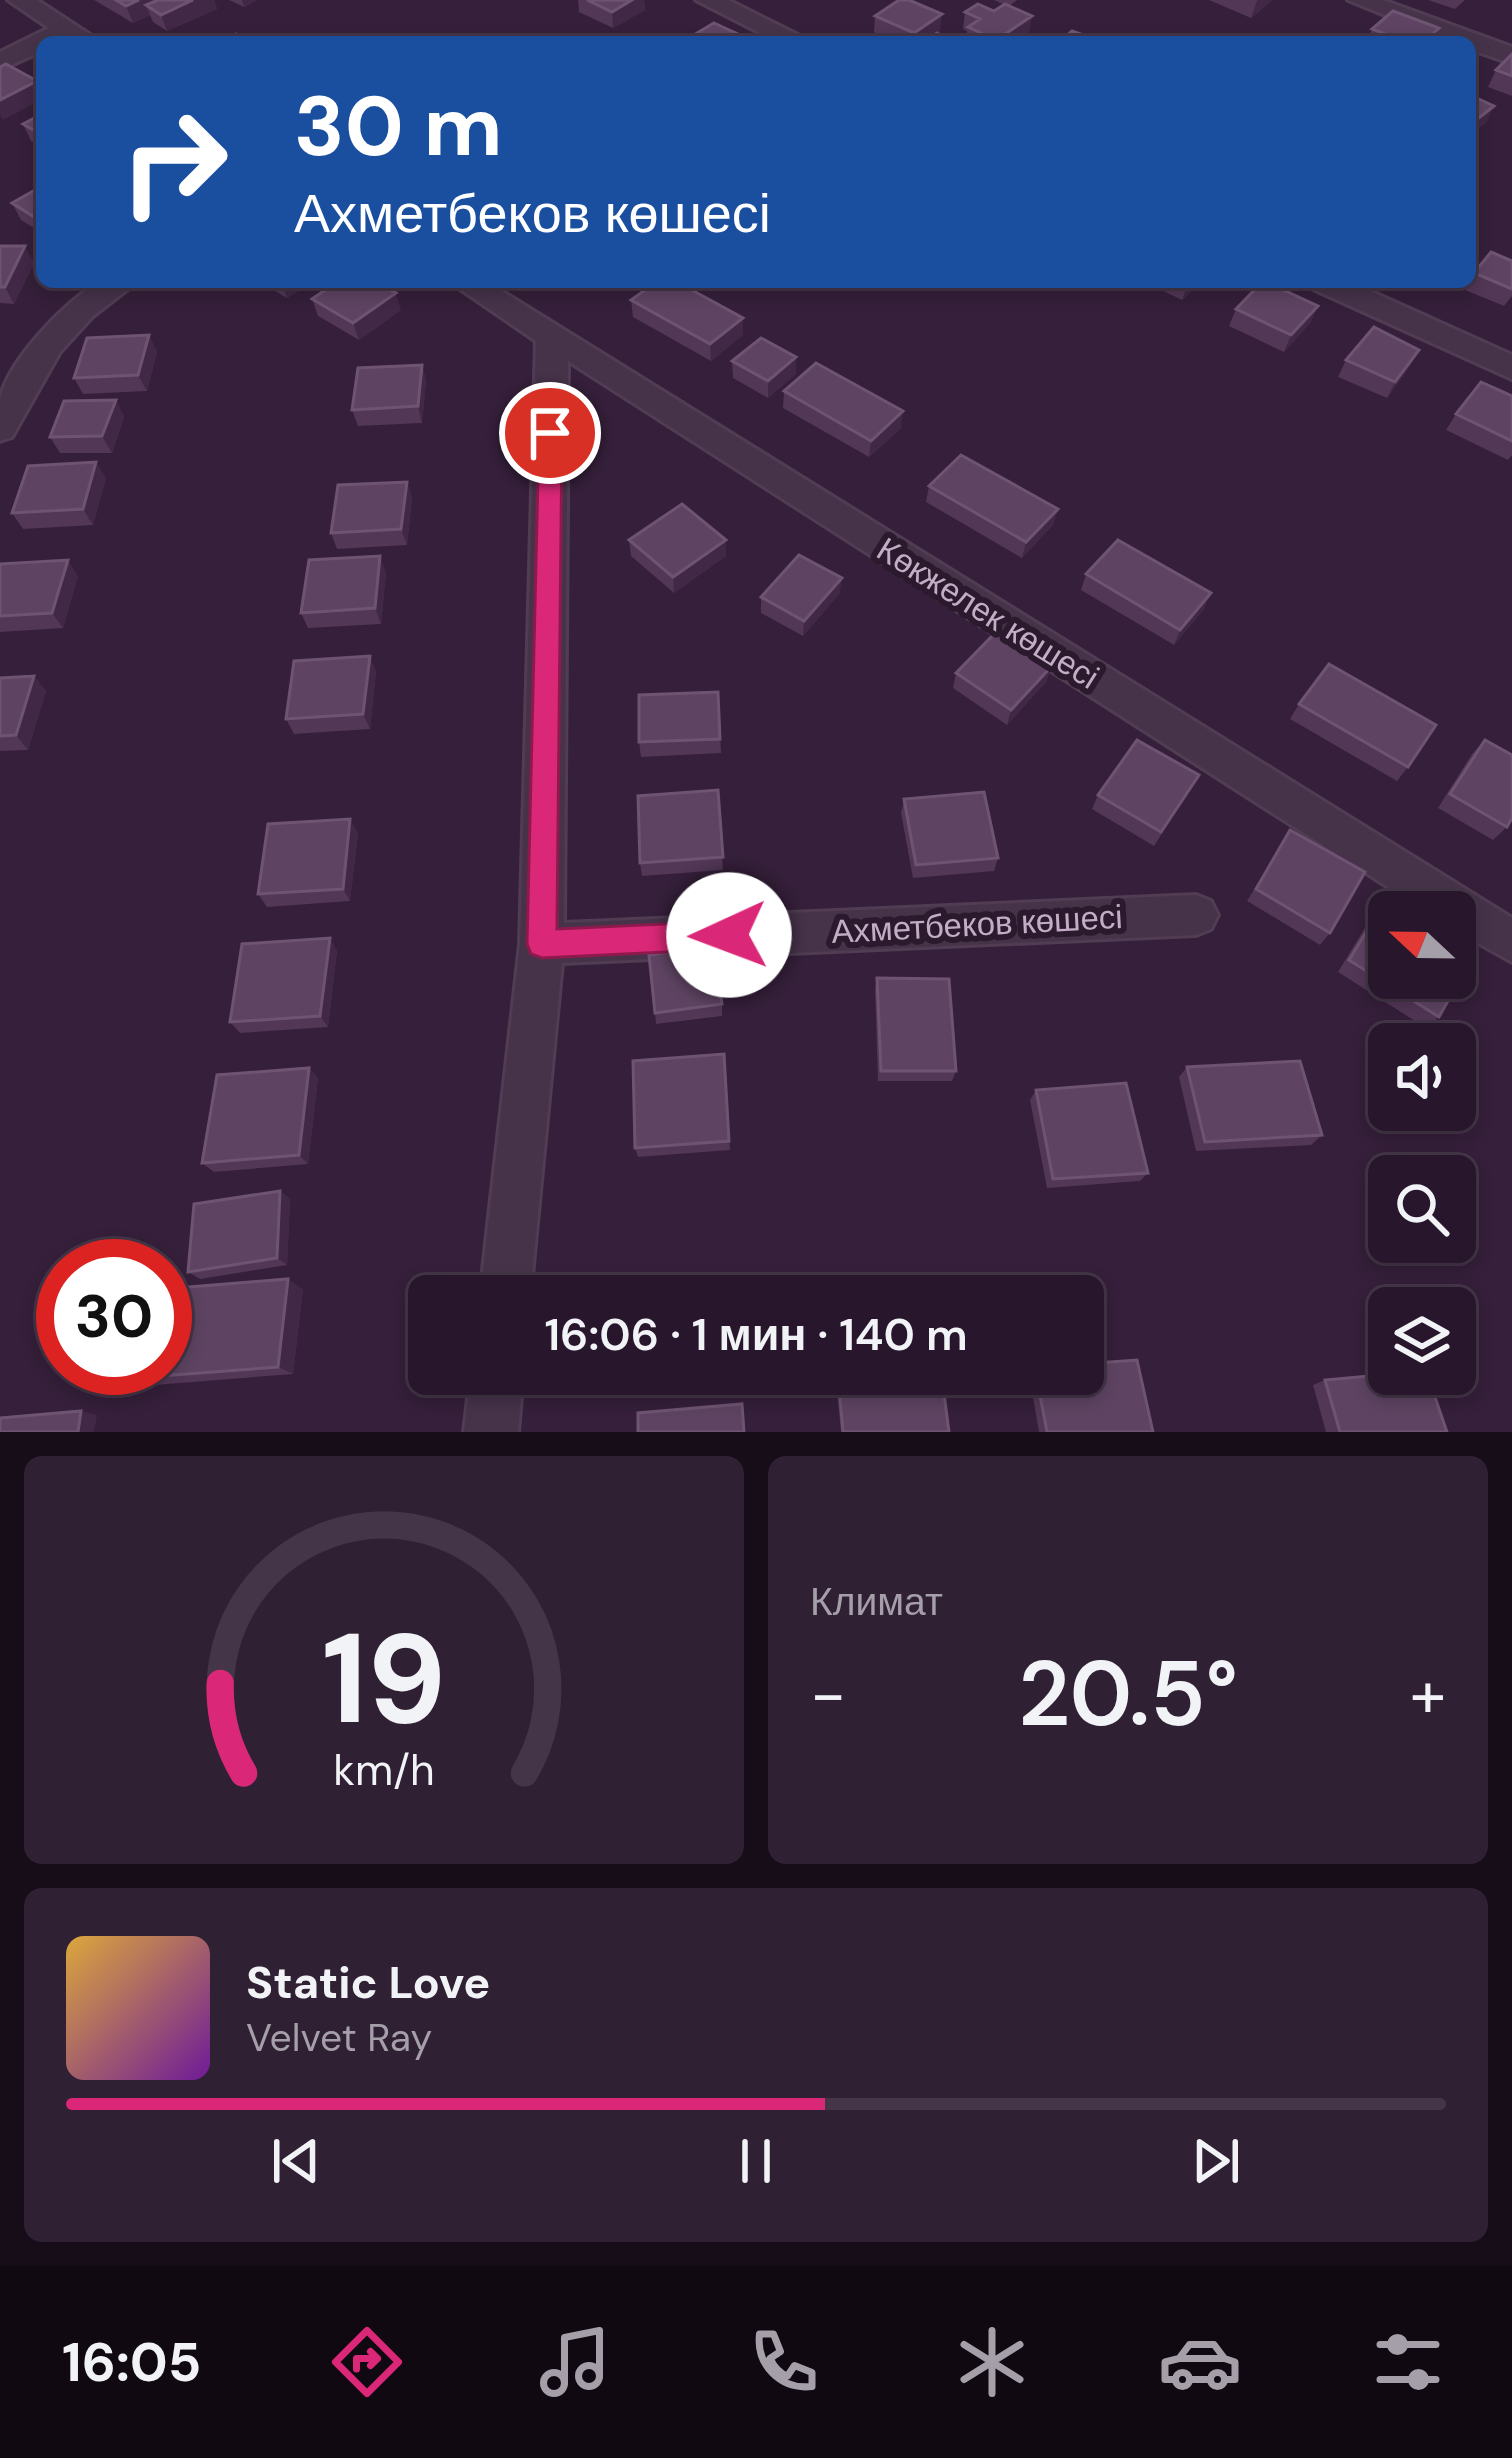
<!DOCTYPE html>
<html lang="ru">
<head>
<meta charset="utf-8">
<style>
	body { margin:0; font-family:"DM Sans",sans-serif; background:#302034; color:#f1f3f6; height:100vh; display:flex; flex-direction:column; font-size:45px; white-space:nowrap }
	* { box-sizing:border-box; margin:0 }
	p { font-size:39px; color:#a59fa9 }
	.icon { flex:none; width:66px; height:66px; fill:none; stroke:currentColor; stroke-width:2; stroke-linecap:round; stroke-linejoin:round }
	.map { position:relative; height:1432px; overflow:hidden }
	.panel { display:flex; flex-direction:column; gap:24px; padding:24px; background:#160d18; flex:1 }
	.panel>* { flex:none }
	.banner { position:absolute; left:36px; top:36px; width:1440px; height:252px; border-radius:18px; box-shadow:0 6px 18px #0003,0 0 0 3px #443648; background:#1a4fa0; color:#fff; overflow:hidden }
	.needle { width:78px; rotate:292deg }
	.controls { position:absolute; left:1368px; top:891px; display:grid; gap:24px }
	.controls a { display:grid; place-items:center; width:108px; height:108px; border-radius:18px; background:#28172c; box-shadow:0 6px 18px #0003,0 0 0 3px #443648; font-size:60px }
	.speed { position:absolute; left:36px; top:1239px; display:flex; gap:24px; font-size:60px; font-weight:700; text-align:center }
	.speed>* { display:grid; place-content:center; width:156px; height:156px; border-radius:50%; background:#28172c; box-shadow:0 6px 18px #0003,0 0 0 3px #443648; line-height:1 }
	.speed .limit { border:18px solid #d22; background:#fff; color:#111 }
	.pin { position:absolute; display:grid; place-items:center; width:102px; height:102px; color:#fff; margin:-51px; border:6px solid #fff; border-radius:50%; box-shadow:0 3px 12px #0007 }
	.me { position:absolute; width:132px; margin:-66px; rotate:268deg; stroke-linejoin:round; filter:drop-shadow(0 0 9px #0008) }
	.turn { display:flex; align-items:center; gap:42px; height:252px; padding:0 60px; font-size:54px }
	.turn .icon { width:156px; height:156px; stroke-width:2.5 }
	.turn b { display:block; font-size:84px; line-height:102px }
	.big { font-size:90px; font-weight:600; line-height:1.1 }
	.panel .tile { flex:1; display:flex; flex-direction:column; justify-content:center; gap:18px; min-width:0; padding:0 42px; border-radius:18px; background:#302034 }
	.panel .dial { align-items:center; gap:0 }
	.dial svg { height:312px; overflow:visible; fill:none; stroke:#443648; stroke-width:7; stroke-linecap:round; text-anchor:middle }
	.dial text { fill:#f1f3f6; stroke:none }
	.song { display:flex; align-items:center; gap:36px }
	.cover { width:144px; height:144px; border-radius:18px; background:linear-gradient(135deg,hsl(40 70% 55%),hsl(280 70% 35%)) }
	.played { height:12px; border-radius:6px; background:linear-gradient(90deg,#db2777 55%,#443648 55%) }
	.keys { display:flex; justify-content:space-around; direction:ltr }
	.heat { display:flex; justify-content:space-between; align-items:center; font-size:66px; direction:ltr }
	.panel .tiles { flex:1; display:grid; gap:24px; grid-template-columns:1fr 1fr }
	.tile:last-child { grid-column:span 2 }
	.trip { position:absolute; left:408px; top:1275px; width:696px; height:120px; border-radius:18px; background:#28172c; box-shadow:0 6px 18px #0003,0 0 0 3px #443648; font-weight:600; line-height:120px; text-align:center }
	.menu { display:flex; height:192px; justify-content:space-around; align-items:center; background:#100912; color:#a59fa9 }
	.menu .icon { width:84px; height:84px }
	.menu .active { color:#db2777 }
	.menu b { font-size:54px; color:#f1f3f6 }
	.map>svg:first-child { display:block }
	.lines { fill:none; stroke-linecap:round; stroke-linejoin:round }
	.street-casing { stroke:#503c53; stroke-width:6 }
	.street { fill:#46334a; fill-rule:evenodd }
	.wall { fill:#523756 }
	.shaded-wall { fill:#412846 }
	.building { fill:#5e4462; stroke:#6e5472; stroke-width:3 }
	.route { fill:#db2777; stroke:#8e194d; stroke-width:3 }
	.labels { text-anchor:middle; dominant-baseline:central; stroke-width:12; stroke-linejoin:round; paint-order:stroke }
	.street-label { font-size:33px; fill:#c3adc6; stroke:#2b192e }
</style>
</head>
<body>
<div class="map">
<svg width="1512" height="1432" viewBox="0 0 1512 1432">
	<rect width="100%" height="100%" fill="#351f3a"/>
	<g class="lines">
		<defs>
			<path id="street" d="M8,0H37L101,42H42V51L0,70V52L49,28Z
				M696,0H728L812,42H778Z
				M1348,0H1383L1512,47V64L1470,49V42H1451Z
				M99,282H137L92,317L60,352L12,437L0,441C0,428 0,414 0,401C6,362 66,301 99,282Z
				M450,282H487L1512,918V962L1455,930V912H1427L568,361L564,923L1196,895L1211,901L1218,915L1211,929L1196,935L562,963L530,1296H480L520,944L536,341Z
				M1309,282H1350L1512,355V379L1313,289Z
				M471,1374H523L518,1432H464Z"/>
		</defs>
		<use href="#street" class="street-casing"/>
		<use href="#street" class="street"/>
	</g>
	<path class="wall" d="M94,0H214L217,9L167,31L153,22L150,15L133,23Z
		M229,0H257L244,7Z
		M578,0H644L645,10L613,28L579,12Z
		M994,0H1017L1009,6L1029,33L1016,42H966L967,31L963,29L965,12L994,11L1005,5Z
		M1209,0H1273L1251,18Z
		M1428,0H1465L1455,9Z
		M875,16L940,31L923,42H895L874,32Z
		M1439,28L1433,42H1367L1372,29Z
		M1512,54V96L1488,87L1496,70Z
		M42,114V147L31,141L23,124Z
		M42,186V233L21,220L12,203Z
		M0,246L34,263L14,304L0,303Z
		M1512,261V296L1504,306L1465,290L1474,273Z
		M260,282H312L287,298Z
		M1145,282H1201L1182,300Z
		M312,299L401,310L359,340L318,316Z
		M631,300L743,318V335L711,361L633,317Z
		M1318,306L1310,323L1284,352L1229,326L1236,309Z
		M149,335L157,352L147,391L83,394L74,378Z
		M796,357V374L768,398L733,378L732,361Z
		M1346,360L1410,366L1387,398L1338,377Z
		M422,365L426,381L422,423L358,426L352,410Z
		M784,391L901,428L869,457L783,408Z
		M1512,396V455L1508,460L1446,430L1456,414Z
		M116,400L124,417L112,453H60L50,437Z
		M106,478L93,525L23,529L12,513Z
		M407,482L412,498L407,545L337,549L331,533Z
		M929,486L1058,509L1053,525L1022,558L926,502Z
		M629,540H726V556L674,593L631,556Z
		M0,564L78,576L63,628L0,632Z
		M386,572L381,624L308,628L301,613Z
		M1086,574L1204,609L1174,645L1081,590Z
		M840,593L803,636L761,613V597Z
		M1051,667L1046,682L1007,725L953,688L956,673Z
		M376,671L370,729L294,734L286,719Z
		M34,676L46,691L28,750L0,751V678Z
		M718,692L721,753L641,757L639,742Z
		M1299,704L1408,767L1397,781L1290,719Z
		M1485,740L1507,827L1493,840L1438,808L1472,754Z
		M1199,775L1154,846L1092,809L1098,795Z
		M718,790L723,870L642,876L640,863Z
		M904,799L998,858L994,871L913,878L901,813Z
		M1290,830L1330,933L1320,945L1247,901Z
		M358,833L350,901L267,907L258,894Z
		M1385,901L1439,1017L1426,1028L1338,972L1374,913Z
		M337,950L328,1027L240,1033L230,1022Z
		M877,978L956,1071L952,1081H878L875,989Z
		M722,1004V1016L656,1024L655,1013Z
		M724,1054L730,1150L638,1157L635,1148Z
		M1187,1067L1322,1135L1311,1145L1196,1151L1179,1077Z
		M309,1068L318,1078L308,1164L214,1172L202,1163Z
		M1036,1090L1148,1173L1140,1181L1047,1188L1030,1100Z
		M280,1191L290,1199L287,1265L200,1279L188,1272Z
		M303,1289L293,1374L129,1387L107,1380Z
		M1029,1374H1083L1153,1432H1039Z
		M1325,1380L1447,1432H1326L1313,1385Z
		M839,1387L949,1432H841L837,1391Z"/>
	<path class="shaded-wall" d="M139,0H164L146,5L150,15L133,23L126,6Z
		M193,0H214L217,9L167,31L161,15Z
		M242,0H257L244,7Z
		M632,0H644L645,10L613,28L612,12Z
		M1258,0H1273L1251,18L1257,1Z
		M942,14L940,31L923,42H913L914,33Z
		M1032,16L1029,33L1016,42H995L996,40Z
		M1439,28L1433,42H1424Z
		M37,81L42,92V99L3,120L0,115V100Z
		M1494,106L1486,123L1470,135V125Z
		M25,246L34,263L14,304L5,287Z
		M281,282H312L287,298Z
		M1189,282H1201L1182,300L1188,283Z
		M396,293L401,310L359,340L353,323Z
		M1318,306L1310,323L1284,352L1291,335Z
		M743,318V335L711,361L710,344Z
		M149,335L157,352L147,391L138,375Z
		M1419,350L1410,366L1387,398L1395,382Z
		M796,357V374L768,398V381Z
		M422,365L426,381L422,423L418,406Z
		M116,400L124,417L112,453L102,436Z
		M903,411L901,428L869,457L871,441Z
		M96,462L106,478L93,525L83,509Z
		M407,482L412,498L407,545L401,529Z
		M1058,509L1053,525L1022,558L1026,542Z
		M726,540V556L674,593L673,577Z
		M380,556L386,572L381,624L375,608Z
		M68,560L78,576L63,628L52,613Z
		M842,578L840,593L803,636L804,621Z
		M1211,593L1204,609L1174,645L1180,630Z
		M370,656L376,671L370,729L363,714Z
		M1051,667L1046,682L1007,725L1011,710Z
		M34,676L46,691L28,750L16,735Z
		M350,819L358,833L350,901L343,889Z
		M330,938L337,950L328,1027L320,1016Z
		M309,1068L318,1078L308,1164L299,1155Z
		M280,1191L290,1199L287,1265L277,1258Z
		M288,1279L303,1289L293,1374L278,1367Z
		M81,1411L97,1415L94,1432H78Z"/>
	<path class="building" d="M116,0H139L126,6Z
		M158,0H193L161,15L146,5Z
		M587,0H632L612,12Z
		M899,0H909L942,14L914,33L875,16Z
		M978,4L994,11L1005,4L1032,16L996,40L968,27L980,19L965,12Z
		M1393,11L1439,28L1424,42H1406L1372,29Z
		M714,23L751,40L748,42H682Z
		M1072,31L1103,42H1059Z
		M937,33L957,42L926,41Z
		M236,34L251,42H219Z
		M1512,54V76L1496,70Z
		M6,64L37,81L0,100V67Z
		M1470,95L1494,106L1470,125Z
		M42,114V135L23,124Z
		M42,186V222L12,203Z
		M0,246H25L5,287H0Z
		M1491,252L1512,261V289L1474,273Z
		M337,282H376L396,293L353,323L312,299Z
		M656,282H677L743,318L710,344L631,300Z
		M1262,282H1266L1318,306L1291,335L1236,309Z
		M1374,327L1419,350L1395,382L1346,360Z
		M149,335L138,375L74,378L87,338Z
		M761,338L796,357L768,381L732,361Z
		M816,363L903,411L871,441L784,391Z
		M422,365L418,406L352,410L358,368Z
		M1481,382L1512,396V441L1456,414Z
		M116,400L102,436L50,437L64,401Z
		M961,455L1058,509L1026,542L929,486Z
		M96,462L83,509L12,513L28,466Z
		M407,482L401,529L331,533L338,485Z
		M682,504L726,540L673,577L629,540Z
		M1118,540L1211,593L1180,630L1086,574Z
		M799,555L842,578L804,621L761,597Z
		M380,556L375,608L301,613L309,560Z
		M68,560L52,613L0,616V564Z
		M996,632L1051,667L1011,710L956,673Z
		M370,656L363,714L286,719L294,661Z
		M1329,664L1436,725L1408,767L1299,704Z
		M34,676L16,735L0,736V678Z
		M718,692L720,739L639,742V695Z
		M1137,740L1199,775L1161,832L1098,795Z
		M1485,740L1512,755V818L1507,827L1450,794Z
		M718,790L723,857L640,863L638,796Z
		M984,792L998,858L916,865L904,799Z
		M350,819L343,889L258,894L268,824Z
		M1290,830L1365,872L1330,933L1256,889Z
		M1385,901L1404,912H1389V978H1455V943L1474,954L1439,1017L1349,960Z
		M330,938L320,1016L230,1022L242,944Z
		M714,946L722,1004L655,1013L649,955Z
		M877,978L949,979L956,1071H881Z
		M724,1054L729,1141L635,1148L633,1061Z
		M1300,1061L1322,1135L1205,1142L1187,1067Z
		M309,1068L299,1155L202,1163L217,1075Z
		M1126,1083L1148,1173L1053,1179L1036,1090Z
		M280,1191L277,1258L188,1272L194,1204Z
		M288,1279L278,1367L107,1380L110,1368H165V1289Z
		M1137,1360L1153,1432H1047L1036,1374H1083V1364Z
		M1391,1374H1427L1447,1432H1340L1325,1380Z
		M942,1378L949,1432H843L839,1387Z
		M742,1404L744,1432H638V1413Z
		M81,1411L78,1432H0V1418Z"/>
	<path class="route" d="M550,425L562,433L557,929L729,921L739,925L744,935L739,945L729,949L542,958L531,954L527,944L539,433Z"/>
	<g class="labels">
		<g class="street-label">
			<text transform="translate(988 613) rotate(32)">Көкжелек көшесі</text>
			<text transform="translate(977 924) rotate(-3)">Ахметбеков көшесі</text>
		</g>
	</g>
</svg>
<div class="controls">
<a><svg class="needle" viewBox="-14 -14 28 28"><path d="M0-13l5 13h-10z" fill="#e53935"/><path d="M0 13l5-13h-10z" fill="#a59fa9"/></svg></a>
<a><svg class="icon" aria-label="sound" viewBox="0 0 24 24"><path d="M4 9h4l5-4v14l-5-4H4zM17 9q2 3 0 6"/></svg></a>
<a><svg class="icon" aria-label="search" viewBox="0 0 24 24"><circle cx="10" cy="10" r="6"/><path d="M15 15l6 6"/></svg></a>
<a><svg class="icon" aria-label="layers" viewBox="0 0 24 24"><path d="M12 4l9 5-9 5-9-5zM3 14l9 5 9-5"/></svg></a>
</div>
<div class="speed"><div class="limit">30</div></div>
<div class="pin" style="left:550px;top:433px;background:#d93025"><svg class="icon" aria-label="arrive" viewBox="0 0 24 24"><path d="M6 21V4h12l-3 4 3 4H6"/></svg></div>
<svg class="me" style="left:729px;top:935px" viewBox="-20 -20 40 40"><circle r="19" fill="#fff"/><path d="M0-13L10 11 0 6-10 11z" fill="#db2777"/></svg>
<div class="trip">16:06 · 1 мин · 140 m</div>
<div class="banner">
<div class="turn"><svg class="icon" aria-label="right" viewBox="0 0 24 24"><path d="M7 20v-9h11M14 6l5 5-5 5"/></svg><div><b>30 m</b>Ахметбеков көшесі</div></div>
</div>
</div>
<section class="panel">
<div class="tiles">
<div class="tile dial"><svg viewBox="0 0 100 80">
<path d="M14 69A42 42 0 1 1 86 69"/>
<path d="M14 69A42 42 0 0 1 8 46" stroke="#db2777"/>
<text x="50" y="56" font-size="32" font-weight="700">19</text>
<text x="50" y="72" font-size="11">km/h</text>
</svg></div>
<div class="tile"><p>Климат</p>
<div class="heat"><a>−</a><b class="big">20.5°</b><a>+</a></div>
</div>
<div class="tile">
<div class="song"><i class="cover"></i><div><b>Static Love</b><p>Velvet Ray</p></div></div>
<div class="played"></div>
<div class="keys"><svg class="icon" aria-label="previous" viewBox="0 0 24 24"><path d="M18 5L8 12l10 7zM5 5v14"/></svg><svg class="icon" aria-label="pause" viewBox="0 0 24 24"><path d="M8 5v14M16 5v14"/></svg><svg class="icon" aria-label="next" viewBox="0 0 24 24"><path d="M6 5l10 7-10 7zM19 5v14"/></svg></div>
</div>
</div>
</section>
<nav class="menu">
<b>16:05</b>
<svg class="icon active" aria-label="directions" viewBox="0 0 24 24"><path d="M12 3l9 9-9 9-9-9zM9 14v-3h6M13 9l2 2-2 2"/></svg>
<svg class="icon" aria-label="music" viewBox="0 0 24 24"><path d="M9 18V5l10-2v13"/><circle cx="6" cy="18" r="3"/><circle cx="16" cy="16" r="3"/></svg>
<svg class="icon" aria-label="phone" viewBox="0 0 24 24"><path d="M5 4h4l2 5-3 2q2 4 5 5l2-3 5 2v4C11 20 4 13 5 4z"/></svg>
<svg class="icon" aria-label="climate" viewBox="0 0 24 24"><path d="M12 3v18M4 7l16 10M4 17L20 7"/></svg>
<svg class="icon" aria-label="car" viewBox="0 0 24 24"><path d="M5 17H2v-5l4-1 3-4h7l3 4 3 1v5h-3M9 17h6M6 11h13"/><circle cx="7" cy="17" r="2"/><circle cx="17" cy="17" r="2"/></svg>
<svg class="icon" aria-label="filters" viewBox="0 0 24 24"><path d="M4 7h16M4 17h16"/><circle cx="9" cy="7" r="2"/><circle cx="15" cy="17" r="2"/></svg>
</nav>
</body>
</html>
